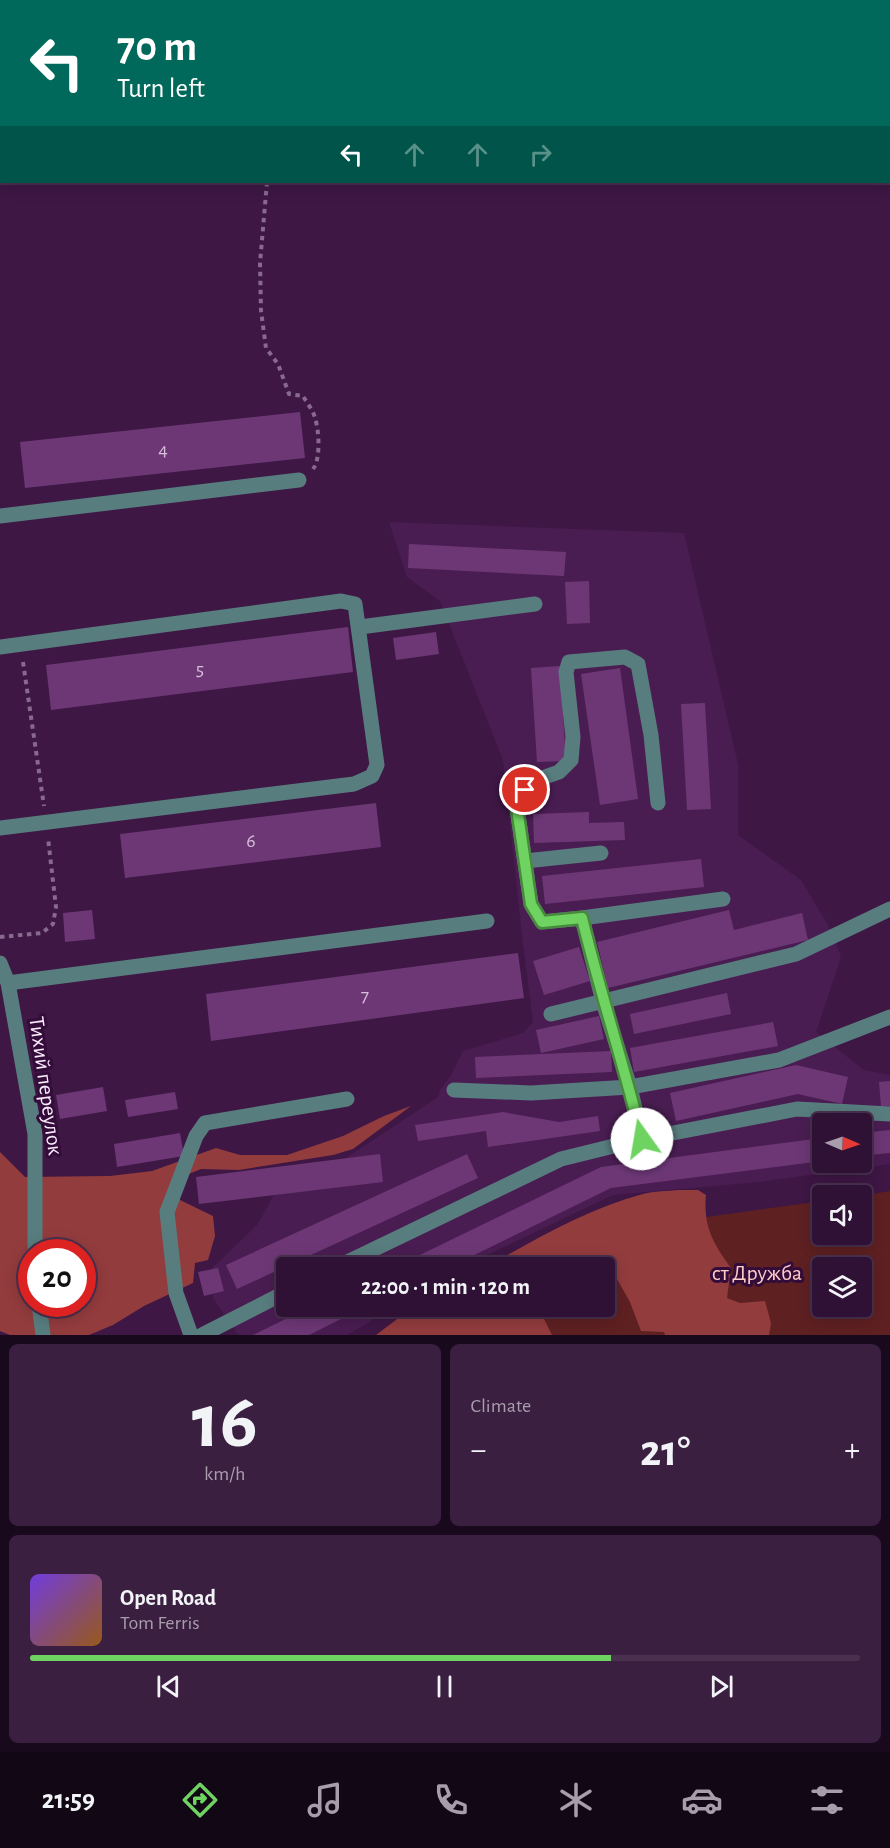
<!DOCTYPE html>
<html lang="en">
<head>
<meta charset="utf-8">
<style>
	body { margin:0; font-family:"Alegreya Sans",sans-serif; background:#3a1f40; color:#f1f3f6; height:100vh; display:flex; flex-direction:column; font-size:22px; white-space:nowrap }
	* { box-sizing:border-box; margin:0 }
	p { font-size:20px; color:#a79dac }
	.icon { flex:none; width:33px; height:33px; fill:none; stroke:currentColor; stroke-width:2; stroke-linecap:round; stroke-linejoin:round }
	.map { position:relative; height:1335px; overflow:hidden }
	.panel { display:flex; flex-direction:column; gap:9px; padding:9px; background:#19091d; flex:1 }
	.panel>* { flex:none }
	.hud { position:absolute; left:0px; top:0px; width:891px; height:183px; box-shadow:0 3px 15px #0003,0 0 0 2px #49314f; background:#00695c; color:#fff; overflow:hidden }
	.needle { width:39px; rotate:92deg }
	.fabs { position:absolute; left:812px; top:1113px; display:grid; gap:12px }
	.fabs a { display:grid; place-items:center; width:60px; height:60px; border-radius:6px; background:#2e1134; box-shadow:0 3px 15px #0003,0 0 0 2px #49314f; font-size:30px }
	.speed { position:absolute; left:18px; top:1239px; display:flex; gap:12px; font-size:30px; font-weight:700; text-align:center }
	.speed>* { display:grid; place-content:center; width:78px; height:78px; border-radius:50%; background:#2e1134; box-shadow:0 3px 15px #0003,0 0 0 2px #49314f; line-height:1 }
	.speed .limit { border:9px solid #d22; background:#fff; color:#111 }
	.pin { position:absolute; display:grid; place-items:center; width:51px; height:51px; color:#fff; margin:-26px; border:3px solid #fff; border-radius:50%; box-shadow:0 2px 6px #0007 }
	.me { position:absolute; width:66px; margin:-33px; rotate:347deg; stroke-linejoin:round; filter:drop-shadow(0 0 4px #0008) }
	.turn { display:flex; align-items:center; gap:21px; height:126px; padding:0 18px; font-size:27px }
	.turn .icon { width:78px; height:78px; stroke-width:2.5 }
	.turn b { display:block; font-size:42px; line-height:51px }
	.lanes { display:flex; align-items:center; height:57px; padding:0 18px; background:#0003; justify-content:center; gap:30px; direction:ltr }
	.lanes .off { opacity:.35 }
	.big { font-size:45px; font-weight:700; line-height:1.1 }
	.panel .widget { flex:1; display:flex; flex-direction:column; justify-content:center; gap:9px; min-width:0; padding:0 21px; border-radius:9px; background:#3a1f40 }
	.panel .dial { align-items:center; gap:0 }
	.dial b { font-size:78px; line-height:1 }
	.song { display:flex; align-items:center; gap:18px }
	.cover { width:72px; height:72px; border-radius:9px; background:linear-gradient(135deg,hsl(260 70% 55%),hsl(30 70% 35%)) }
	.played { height:6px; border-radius:3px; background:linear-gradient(90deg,#6ed360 70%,#49314f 70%) }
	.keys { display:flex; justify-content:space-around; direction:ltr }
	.heat { display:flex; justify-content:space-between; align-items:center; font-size:33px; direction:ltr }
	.panel .tiles { flex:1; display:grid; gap:9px; grid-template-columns:1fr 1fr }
	.widget:last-child { grid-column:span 2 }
	.trip { position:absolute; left:276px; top:1257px; width:339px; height:60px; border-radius:6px; background:#2e1134; box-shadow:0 3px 15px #0003,0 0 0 2px #49314f; font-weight:700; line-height:60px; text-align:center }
	.tabs { display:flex; height:96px; justify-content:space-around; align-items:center; background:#120715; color:#a79dac }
	.tabs .icon { width:42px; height:42px }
	.tabs .current { color:#6ed360 }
	.tabs b { font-size:27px; color:#f1f3f6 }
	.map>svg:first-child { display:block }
	.built { fill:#4a1d52; fill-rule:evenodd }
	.green { fill:#5f2022; fill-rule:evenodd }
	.forest { fill:#933c3e; fill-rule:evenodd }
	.building { fill:#6d3776 }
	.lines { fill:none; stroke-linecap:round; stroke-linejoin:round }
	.path { stroke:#876a8d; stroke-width:4; stroke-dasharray:4.5 4.5; stroke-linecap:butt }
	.minor { stroke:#587d7f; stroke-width:15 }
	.route-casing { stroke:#48893e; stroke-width:15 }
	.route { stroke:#6ed360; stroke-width:10 }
	.labels { text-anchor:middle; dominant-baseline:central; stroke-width:6; stroke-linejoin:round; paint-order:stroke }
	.number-label { font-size:20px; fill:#d7beda }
	.street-label { font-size:22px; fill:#faebfc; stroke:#330c3a }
	.park-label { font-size:22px; fill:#fecbc8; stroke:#330c3a }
</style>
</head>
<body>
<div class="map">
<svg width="890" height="1335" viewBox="0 0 890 1335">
	<rect width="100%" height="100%" fill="#3e1745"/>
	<path class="built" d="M389,522L684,533L738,764V835L801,880L832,932L841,957L816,1032L864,1070L890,1075V1164L759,1182L613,1195L462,1267L286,1268V1306L395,1307L347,1335H238L213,1298V1267L258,1224L276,1191L302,1173L346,1158L438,1097L440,1090L451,1075L463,1051L523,1033L533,1022L523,944L503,760L440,601L407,577ZM822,1124H861V1162H822Z"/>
	<path class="green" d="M890,1191V1335H474L521,1307L604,1306V1268L586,1267L657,1224L822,1201V1234H861V1196ZM822,1268H861V1306H822Z"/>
	<path class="forest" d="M411,1106L353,1149L333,1155L239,1170L201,1169L172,1181L180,1200L213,1216L215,1236L208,1260L195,1263L193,1283L144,1306L113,1325L89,1335H10L0,1331V1152L25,1177L110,1176L152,1171L216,1148L240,1155H287L343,1136L384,1116ZM32,1252H82V1304H32Z
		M680,1190H698L706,1195C703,1226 713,1243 731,1268L727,1298L740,1303L765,1301L771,1323L769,1335H665L664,1332L641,1331L630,1302L613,1272L595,1262L587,1267H486C536,1239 587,1209 643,1194C654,1191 668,1191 680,1190Z
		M413,1307H538L552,1335H376Z"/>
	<path class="building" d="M300,412L305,458L25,488L20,442Z
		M409,544L566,552L564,576L408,568Z
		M589,581L590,623L567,624L565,582Z
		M348,627L353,672L51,710L46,665Z
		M436,632L439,654L396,660L393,638Z
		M560,666L566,761L537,762L531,668Z
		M620,668L638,799L600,805L581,674Z
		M705,703L711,809L687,810L681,704Z
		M376,803L381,847L125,878L120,834Z
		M589,812V823L624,822L625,840L534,843L533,814Z
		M701,859L704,887L545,904L542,876Z
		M92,910L95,939L65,942L63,913Z
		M729,910L734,930L802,913L808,940L608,988L597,942Z
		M579,947L590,981L544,995L533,961Z
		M518,953L524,998L211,1041L206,994Z
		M727,993L731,1014L634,1034L630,1014Z
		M599,1016L604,1039L541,1053L536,1030Z
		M773,1022L778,1046L634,1072L630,1048Z
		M611,1051L612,1072L476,1078L475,1057Z
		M796,1065L848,1077L842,1104L798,1094L676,1121L670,1093Z
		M890,1081V1106H881L879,1082Z
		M103,1087L107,1111L60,1119L56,1095Z
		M175,1092L178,1109L128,1117L125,1100Z
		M503,1112L559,1122L598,1116L600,1131L488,1147L486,1131L418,1141L415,1125Z
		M890,1130V1153L861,1156V1133Z
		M180,1133L184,1156L117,1167L114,1144Z
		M822,1138V1161L611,1188L448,1268H393L601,1167Z
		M380,1154L383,1182L199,1204L196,1177Z
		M467,1154L478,1178L237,1289L226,1265Z
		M218,1268L224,1291L204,1296L198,1272Z
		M312,1306H367L309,1335H253Z"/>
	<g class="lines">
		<path class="path" d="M870,0L872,2
			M307,2L308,0
			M890,15V16
			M267,182L260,263L261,311L266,348L278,364L289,394L303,396C307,403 313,410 315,418C319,430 321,459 313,469
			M23,662L44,806
			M0,937L42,933L53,924L56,907L48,838"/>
		<path class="minor" d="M0,516L299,480
			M360,627L535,604
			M0,647L341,601L355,604L377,765L372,776L354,784L0,828
			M525,861L601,853
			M582,918L723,899
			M0,963L8,983L35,1134V1252
			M8,983L487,921
			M551,1014L796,954L890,909
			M454,1090L531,1093L630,1087L779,1060L890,1017
			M642,1139L630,1087L603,1002L582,918L542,922L531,904L517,808L524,790L539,779L559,772L571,760L573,737L566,672L569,662L625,657L638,664L651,735L658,803
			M335,1268L561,1159L642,1139L797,1109L890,1114
			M39,1304L43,1335
			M191,1335L176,1293L167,1212L196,1136L205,1123L347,1099
			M202,1335L286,1292"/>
	</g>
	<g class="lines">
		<defs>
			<path id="route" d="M525,790L517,808L531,904L542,922L582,918C600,992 624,1065 642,1139"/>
		</defs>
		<use href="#route" class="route-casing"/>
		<use href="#route" class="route"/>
	</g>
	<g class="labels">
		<g class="number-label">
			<text x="163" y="450">4</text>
			<text x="200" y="669">5</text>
			<text x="251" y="841">6</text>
			<text x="365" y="996">7</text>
		</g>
		<g class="street-label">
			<text transform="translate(46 1086) rotate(82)">Тихий переулок</text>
		</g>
		<g class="park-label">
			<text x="757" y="1273">ст Дружба</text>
		</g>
	</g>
</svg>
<div class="fabs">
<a><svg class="needle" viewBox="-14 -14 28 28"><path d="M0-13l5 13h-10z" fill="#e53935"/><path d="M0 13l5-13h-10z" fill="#a79dac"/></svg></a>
<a><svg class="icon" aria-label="sound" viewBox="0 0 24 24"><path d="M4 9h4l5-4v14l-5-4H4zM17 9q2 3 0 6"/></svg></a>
<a><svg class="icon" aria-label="layers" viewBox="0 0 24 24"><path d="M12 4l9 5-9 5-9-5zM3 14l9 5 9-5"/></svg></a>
</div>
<div class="speed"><div class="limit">20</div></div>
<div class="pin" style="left:525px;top:790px;background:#d93025"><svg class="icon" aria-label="arrive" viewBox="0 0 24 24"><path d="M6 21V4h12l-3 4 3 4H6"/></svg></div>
<svg class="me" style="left:642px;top:1139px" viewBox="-20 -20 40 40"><circle r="19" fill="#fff"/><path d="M0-13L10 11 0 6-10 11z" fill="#6ed360"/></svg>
<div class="trip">22:00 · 1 min · 120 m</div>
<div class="hud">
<div class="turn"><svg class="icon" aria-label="left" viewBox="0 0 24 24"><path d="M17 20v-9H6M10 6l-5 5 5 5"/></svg><div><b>70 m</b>Turn left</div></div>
<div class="lanes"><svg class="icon" aria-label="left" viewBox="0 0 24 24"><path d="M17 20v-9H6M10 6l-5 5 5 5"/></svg><svg class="icon off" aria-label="ahead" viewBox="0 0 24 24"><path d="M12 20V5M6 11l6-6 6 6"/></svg><svg class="icon off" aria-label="ahead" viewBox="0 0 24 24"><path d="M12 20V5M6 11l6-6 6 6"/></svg><svg class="icon off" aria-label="right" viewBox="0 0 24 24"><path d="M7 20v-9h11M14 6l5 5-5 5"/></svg></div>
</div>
</div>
<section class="panel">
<div class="tiles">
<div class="widget dial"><b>16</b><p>km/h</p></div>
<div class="widget"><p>Climate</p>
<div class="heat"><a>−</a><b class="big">21°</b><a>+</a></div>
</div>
<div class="widget">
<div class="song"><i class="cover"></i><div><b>Open Road</b><p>Tom Ferris</p></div></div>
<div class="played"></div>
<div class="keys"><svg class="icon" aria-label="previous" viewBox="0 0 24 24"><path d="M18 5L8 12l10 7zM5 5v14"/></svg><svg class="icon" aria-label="pause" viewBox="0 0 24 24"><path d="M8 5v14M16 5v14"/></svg><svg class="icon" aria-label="next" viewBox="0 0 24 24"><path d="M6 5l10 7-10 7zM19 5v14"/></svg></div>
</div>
</div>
</section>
<nav class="tabs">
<b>21:59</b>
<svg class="icon current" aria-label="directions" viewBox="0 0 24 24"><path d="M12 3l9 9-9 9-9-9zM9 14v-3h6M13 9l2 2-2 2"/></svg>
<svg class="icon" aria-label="music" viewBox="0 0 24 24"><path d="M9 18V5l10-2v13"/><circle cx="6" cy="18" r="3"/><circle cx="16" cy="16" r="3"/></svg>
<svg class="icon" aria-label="phone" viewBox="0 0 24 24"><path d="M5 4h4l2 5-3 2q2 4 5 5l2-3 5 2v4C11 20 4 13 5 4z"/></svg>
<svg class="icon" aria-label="climate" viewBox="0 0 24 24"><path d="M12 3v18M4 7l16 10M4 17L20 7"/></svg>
<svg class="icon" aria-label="car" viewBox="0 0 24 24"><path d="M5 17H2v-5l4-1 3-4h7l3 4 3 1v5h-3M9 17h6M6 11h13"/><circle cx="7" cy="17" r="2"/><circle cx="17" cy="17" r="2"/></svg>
<svg class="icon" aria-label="filters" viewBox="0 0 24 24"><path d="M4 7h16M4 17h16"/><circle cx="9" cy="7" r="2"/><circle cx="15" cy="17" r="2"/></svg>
</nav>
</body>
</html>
